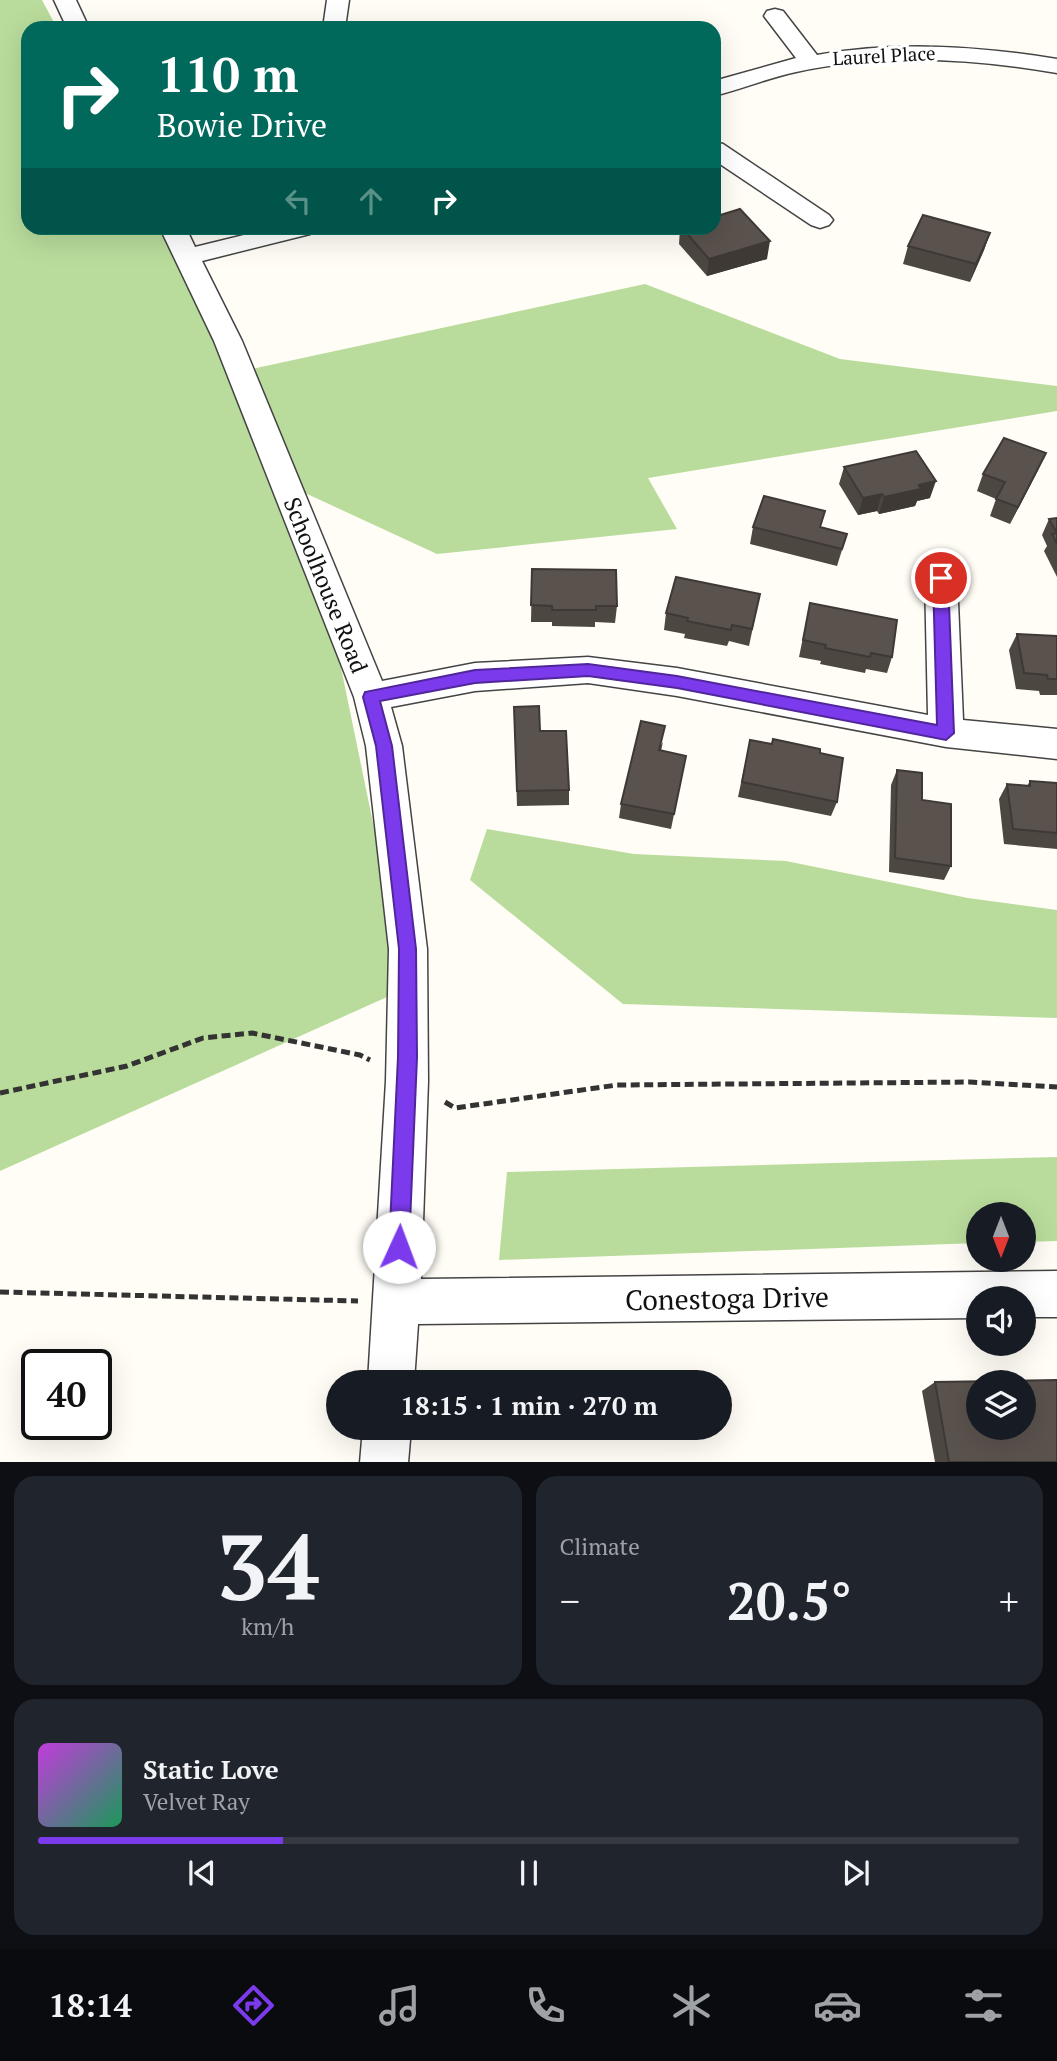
<!DOCTYPE html>
<html lang="en">
<head>
<meta charset="utf-8">
<style>
	body { margin:0; font-family:"PT Serif",serif; background:#20242c; color:#f1f3f6; height:100vh; display:flex; flex-direction:column; font-size:26px; white-space:nowrap }
	* { box-sizing:border-box; margin:0 }
	p { font-size:23px; color:#9ea1a6 }
	.icon { flex:none; width:38px; height:38px; fill:none; stroke:currentColor; stroke-width:2; stroke-linecap:round; stroke-linejoin:round }
	.map { position:relative; height:1462px; overflow:hidden }
	.drawer { display:flex; flex-direction:column; gap:14px; padding:14px; background:#0d0f14; flex:1 }
	.drawer>* { flex:none }
	.hud { position:absolute; left:21px; top:21px; width:700px; height:214px; border-radius:21px; box-shadow:0 7px 28px #0002; background:#00695c; color:#fff; overflow:hidden }
	.needle { width:46px; rotate:180deg }
	.tools { position:absolute; left:966px; top:1202px; display:grid; gap:14px }
	.tools a { display:grid; place-items:center; width:70px; height:70px; border-radius:50%; background:#171b24; box-shadow:0 7px 28px #0002; font-size:35px }
	.speed { position:absolute; left:21px; top:1349px; display:flex; gap:14px; font-size:35px; font-weight:700; text-align:center }
	.speed>* { display:grid; place-content:center; width:91px; height:91px; border-radius:50%; background:#171b24; box-shadow:0 7px 28px #0002; line-height:1 }
	.speed .limit { border:4px solid #111; border-radius:10px; background:#fff; color:#111 }
	.pin { position:absolute; display:grid; place-items:center; width:60px; height:60px; color:#fff; margin:-30px; border:4px solid #fff; border-radius:50%; box-shadow:0 2px 7px #0007 }
	.me { position:absolute; width:77px; margin:-38px; rotate:2deg; stroke-linejoin:round; filter:drop-shadow(0 0 5px #0008) }
	.turn { display:flex; align-items:center; gap:24px; height:147px; padding:0 21px; font-size:32px }
	.turn .icon { width:91px; height:91px; stroke-width:2.5 }
	.turn b { display:block; font-size:49px; line-height:60px }
	.lanes { display:flex; align-items:center; height:66px; padding:0 21px; background:#0003; justify-content:center; gap:35px; direction:ltr }
	.lanes .off { opacity:.35 }
	.big { font-size:52px; font-weight:600; line-height:1.1 }
	.drawer .tile { flex:1; display:flex; flex-direction:column; justify-content:center; gap:10px; min-width:0; padding:0 24px; border-radius:21px; background:#20242c }
	.drawer .dial { align-items:center; gap:0 }
	.dial b { font-size:91px; line-height:1 }
	.song { display:flex; align-items:center; gap:21px }
	.cover { width:84px; height:84px; border-radius:10px; background:linear-gradient(135deg,hsl(290 70% 55%),hsl(150 70% 35%)) }
	.played { height:7px; border-radius:4px; background:linear-gradient(90deg,#7c3aed 25%,#363941 25%) }
	.keys { display:flex; justify-content:space-around; direction:ltr }
	.heat { display:flex; justify-content:space-between; align-items:center; font-size:38px; direction:ltr }
	.drawer .tiles { flex:1; display:grid; gap:14px; grid-template-columns:1fr 1fr }
	.tile:last-child { grid-column:span 2 }
	.trip { position:absolute; left:326px; top:1370px; width:406px; height:70px; border-radius:35px; background:#171b24; box-shadow:0 7px 28px #0002; font-weight:600; line-height:70px; text-align:center }
	.dock { display:flex; height:112px; justify-content:space-around; align-items:center; background:#090b0e; color:#9ea1a6 }
	.dock .icon { width:49px; height:49px }
	.dock .active { color:#7c3aed }
	.dock b { font-size:32px; color:#f1f3f6 }
	.map>svg:first-child { display:block }
	.forest { fill:#b9dc9c }
	.lines { fill:none; stroke-linecap:round; stroke-linejoin:round }
	.minor-casing { stroke:#444; stroke-width:3 }
	.path { stroke:#333; stroke-width:5; stroke-dasharray:9 4.5; stroke-linecap:butt }
	.minor { fill:#fff; fill-rule:evenodd }
	.wall { fill:#4d4742 }
	.shaded-wall { fill:#3f3936 }
	.building { fill:#5a524d; stroke:#3f3936; stroke-width:2; fill-rule:evenodd }
	.route { fill:#7c3aed; stroke:#51269a; stroke-width:2 }
	.labels { text-anchor:middle; dominant-baseline:central; stroke-width:7; stroke-linejoin:round; paint-order:stroke }
	.far-street-label { font-size:19px; fill:#111; stroke:#fff }
	.street-label { font-size:23px; fill:#111; stroke:#fff }
	.near-street-label { font-size:28px; fill:#111; stroke:#fff }
</style>
</head>
<body>
<div class="map">
<svg width="1057" height="1463" viewBox="0 0 1057 1463">
	<rect width="100%" height="100%" fill="#fffdf5"/>
	<path class="forest" d="M0,0H42L57,28H28V228H168L247,370L645,284L840,359L1057,386V411L648,478L677,529L437,554L305,493L407,988L0,1171Z
		M487,829L634,854L786,861L968,898L1057,910V1018L623,1004L470,880Z
		M1057,1157V1241L1024,1242V1214H978V1243L499,1260L507,1172Z"/>
	<g class="lines">
		<defs>
			<path id="minor" d="M54,0H76L89,28H67Z
				M327,0H349L345,28H323Z
				M775,9L783,11L817,55C898,41 977,46 1057,59V73C971,58 883,53 796,72C768,78 742,89 714,96V81L796,58L764,16L767,11Z
				M714,142L723,144L829,215L833,220L829,225L820,228L811,225L714,160Z
				M160,228H186L195,247L272,228H314L310,234L202,261L242,341L382,681L475,663L588,657L677,668L928,715L925,578L930,569L941,566L952,569L957,578L963,720L1057,729V759L946,747L677,696L588,683L475,691L391,707L402,746L427,949L428,1081L421,1279L1057,1271V1317H1024V1298H978V1318L418,1324L414,1382H368L386,1081L389,949L366,746L354,697L214,341Z
				M363,1428H411L408,1463H360Z"/>
		</defs>
		<use href="#minor" class="minor-casing"/>
		<path class="path" d="M0,1093L127,1066L203,1038L252,1033L360,1055L370,1060
			M445,1102L455,1108L617,1085L970,1082L1057,1087
			M0,1292L358,1301"/>
		<use href="#minor" class="minor"/>
	</g>
	<path class="wall" d="M680,228H714L767,259L707,276L679,244Z
		M990,233L984,250L970,282L903,264L908,246Z
		M844,467L930,498L917,501L915,506L879,514L877,511L858,515L839,484Z
		M1038,470L1010,524L990,516L996,499L977,491L983,474Z
		M1057,518V577L1044,551L1047,546L1042,535L1049,519Z
		M753,527H821L847,534L837,566L750,544Z
		M532,569L617,606L615,623L595,622V627L552,626V622H531Z
		M760,594L749,646L729,641L727,646L684,638L685,634L664,630L666,613Z
		M810,603L892,657L887,673L866,669L865,673L820,664L821,661L799,657Z
		M1017,634L1057,636V695H1040L1039,691L1016,689L1009,650Z
		M514,707L540,731L569,790V805L517,806Z
		M750,740L820,753L837,802L831,816L738,797Z
		M663,742L661,751L686,756L671,829L619,818L621,804Z
		M897,770L922,800L951,866L944,880L889,872L891,785Z
		M1030,781L1057,783V849L1004,844L999,799L1007,784L1027,786Z
		M935,1382L1057,1462H935L922,1391Z"/>
	<path class="shaded-wall" d="M990,233L984,250L970,282L976,264Z
		M770,241L767,259L707,276L709,259Z
		M1046,453L1038,470L1010,524L1018,507Z
		M936,481L930,498L917,501L915,506L879,514L884,497L919,485Z
		M882,494L877,511L858,515L863,498Z"/>
	<path class="building" d="M740,209L770,241L709,259L682,228H714V217Z
		M923,215L990,233L976,264L908,246Z
		M1004,438L1046,453L1018,507L996,499L1005,482L983,474Z
		M916,451L936,481L919,485L921,489L884,497L882,494L863,498L844,467Z
		M764,496L825,511L820,527L847,534L842,549L753,527Z
		M1057,518V544L1052,534L1057,533L1049,519Z
		M532,569L616,570L617,606H596V610H552V606L531,605Z
		M676,577L760,594L752,629L732,625L731,630L687,621L688,618L666,613Z
		M810,603L897,620L892,657L871,653L870,657L825,648L826,645L803,640Z
		M1017,634L1057,636V679H1048L1047,675L1024,673Z
		M539,706L540,731H566L569,790L517,791L514,707Z
		M641,721L665,726L659,750L686,756L674,814L621,804Z
		M773,739L820,749V753L843,758L837,802L742,782L750,740L772,744Z
		M897,770L922,773V800L951,804V866L895,858Z
		M1030,781L1057,783V833L1013,829L1007,784L1030,786Z
		M1057,1380V1462H949L935,1382ZM978,1382H1024V1428H978Z"/>
	<path class="route" d="M941,572L948,578L954,733L946,740L677,688L588,676L475,683L380,701L392,746L416,949L417,1057L409,1247L406,1254L399,1257L392,1254L389,1247L398,1057L399,949L376,746L363,697L365,692L475,670L588,664L677,676L937,725L933,578Z"/>
	<g class="labels">
		<g class="far-street-label">
			<text transform="translate(884 55) rotate(-3)">Laurel Place</text>
		</g>
		<g class="street-label">
			<text transform="translate(326 585) rotate(68)">Schoolhouse Road</text>
		</g>
		<g class="near-street-label">
			<text transform="translate(727 1298) rotate(-1)">Conestoga Drive</text>
		</g>
	</g>
</svg>
<div class="tools">
<a><svg class="needle" viewBox="-14 -14 28 28"><path d="M0-13l5 13h-10z" fill="#e53935"/><path d="M0 13l5-13h-10z" fill="#9ea1a6"/></svg></a>
<a><svg class="icon" aria-label="sound" viewBox="0 0 24 24"><path d="M4 9h4l5-4v14l-5-4H4zM17 9q2 3 0 6"/></svg></a>
<a><svg class="icon" aria-label="layers" viewBox="0 0 24 24"><path d="M12 4l9 5-9 5-9-5zM3 14l9 5 9-5"/></svg></a>
</div>
<div class="speed"><div class="limit">40</div></div>
<div class="pin" style="left:941px;top:578px;background:#d93025"><svg class="icon" aria-label="arrive" viewBox="0 0 24 24"><path d="M6 21V4h12l-3 4 3 4H6"/></svg></div>
<svg class="me" style="left:399px;top:1247px" viewBox="-20 -20 40 40"><circle r="19" fill="#fff"/><path d="M0-13L10 11 0 6-10 11z" fill="#7c3aed"/></svg>
<div class="trip">18:15 · 1 min · 270 m</div>
<div class="hud">
<div class="turn"><svg class="icon" aria-label="right" viewBox="0 0 24 24"><path d="M7 20v-9h11M14 6l5 5-5 5"/></svg><div><b>110 m</b>Bowie Drive</div></div>
<div class="lanes"><svg class="icon off" aria-label="left" viewBox="0 0 24 24"><path d="M17 20v-9H6M10 6l-5 5 5 5"/></svg><svg class="icon off" aria-label="ahead" viewBox="0 0 24 24"><path d="M12 20V5M6 11l6-6 6 6"/></svg><svg class="icon" aria-label="right" viewBox="0 0 24 24"><path d="M7 20v-9h11M14 6l5 5-5 5"/></svg></div>
</div>
</div>
<section class="drawer">
<div class="tiles">
<div class="tile dial"><b>34</b><p>km/h</p></div>
<div class="tile"><p>Climate</p>
<div class="heat"><a>−</a><b class="big">20.5°</b><a>+</a></div>
</div>
<div class="tile">
<div class="song"><i class="cover"></i><div><b>Static Love</b><p>Velvet Ray</p></div></div>
<div class="played"></div>
<div class="keys"><svg class="icon" aria-label="previous" viewBox="0 0 24 24"><path d="M18 5L8 12l10 7zM5 5v14"/></svg><svg class="icon" aria-label="pause" viewBox="0 0 24 24"><path d="M8 5v14M16 5v14"/></svg><svg class="icon" aria-label="next" viewBox="0 0 24 24"><path d="M6 5l10 7-10 7zM19 5v14"/></svg></div>
</div>
</div>
</section>
<nav class="dock">
<b>18:14</b>
<svg class="icon active" aria-label="directions" viewBox="0 0 24 24"><path d="M12 3l9 9-9 9-9-9zM9 14v-3h6M13 9l2 2-2 2"/></svg>
<svg class="icon" aria-label="music" viewBox="0 0 24 24"><path d="M9 18V5l10-2v13"/><circle cx="6" cy="18" r="3"/><circle cx="16" cy="16" r="3"/></svg>
<svg class="icon" aria-label="phone" viewBox="0 0 24 24"><path d="M5 4h4l2 5-3 2q2 4 5 5l2-3 5 2v4C11 20 4 13 5 4z"/></svg>
<svg class="icon" aria-label="climate" viewBox="0 0 24 24"><path d="M12 3v18M4 7l16 10M4 17L20 7"/></svg>
<svg class="icon" aria-label="car" viewBox="0 0 24 24"><path d="M5 17H2v-5l4-1 3-4h7l3 4 3 1v5h-3M9 17h6M6 11h13"/><circle cx="7" cy="17" r="2"/><circle cx="17" cy="17" r="2"/></svg>
<svg class="icon" aria-label="filters" viewBox="0 0 24 24"><path d="M4 7h16M4 17h16"/><circle cx="9" cy="7" r="2"/><circle cx="15" cy="17" r="2"/></svg>
</nav>
</body>
</html>
